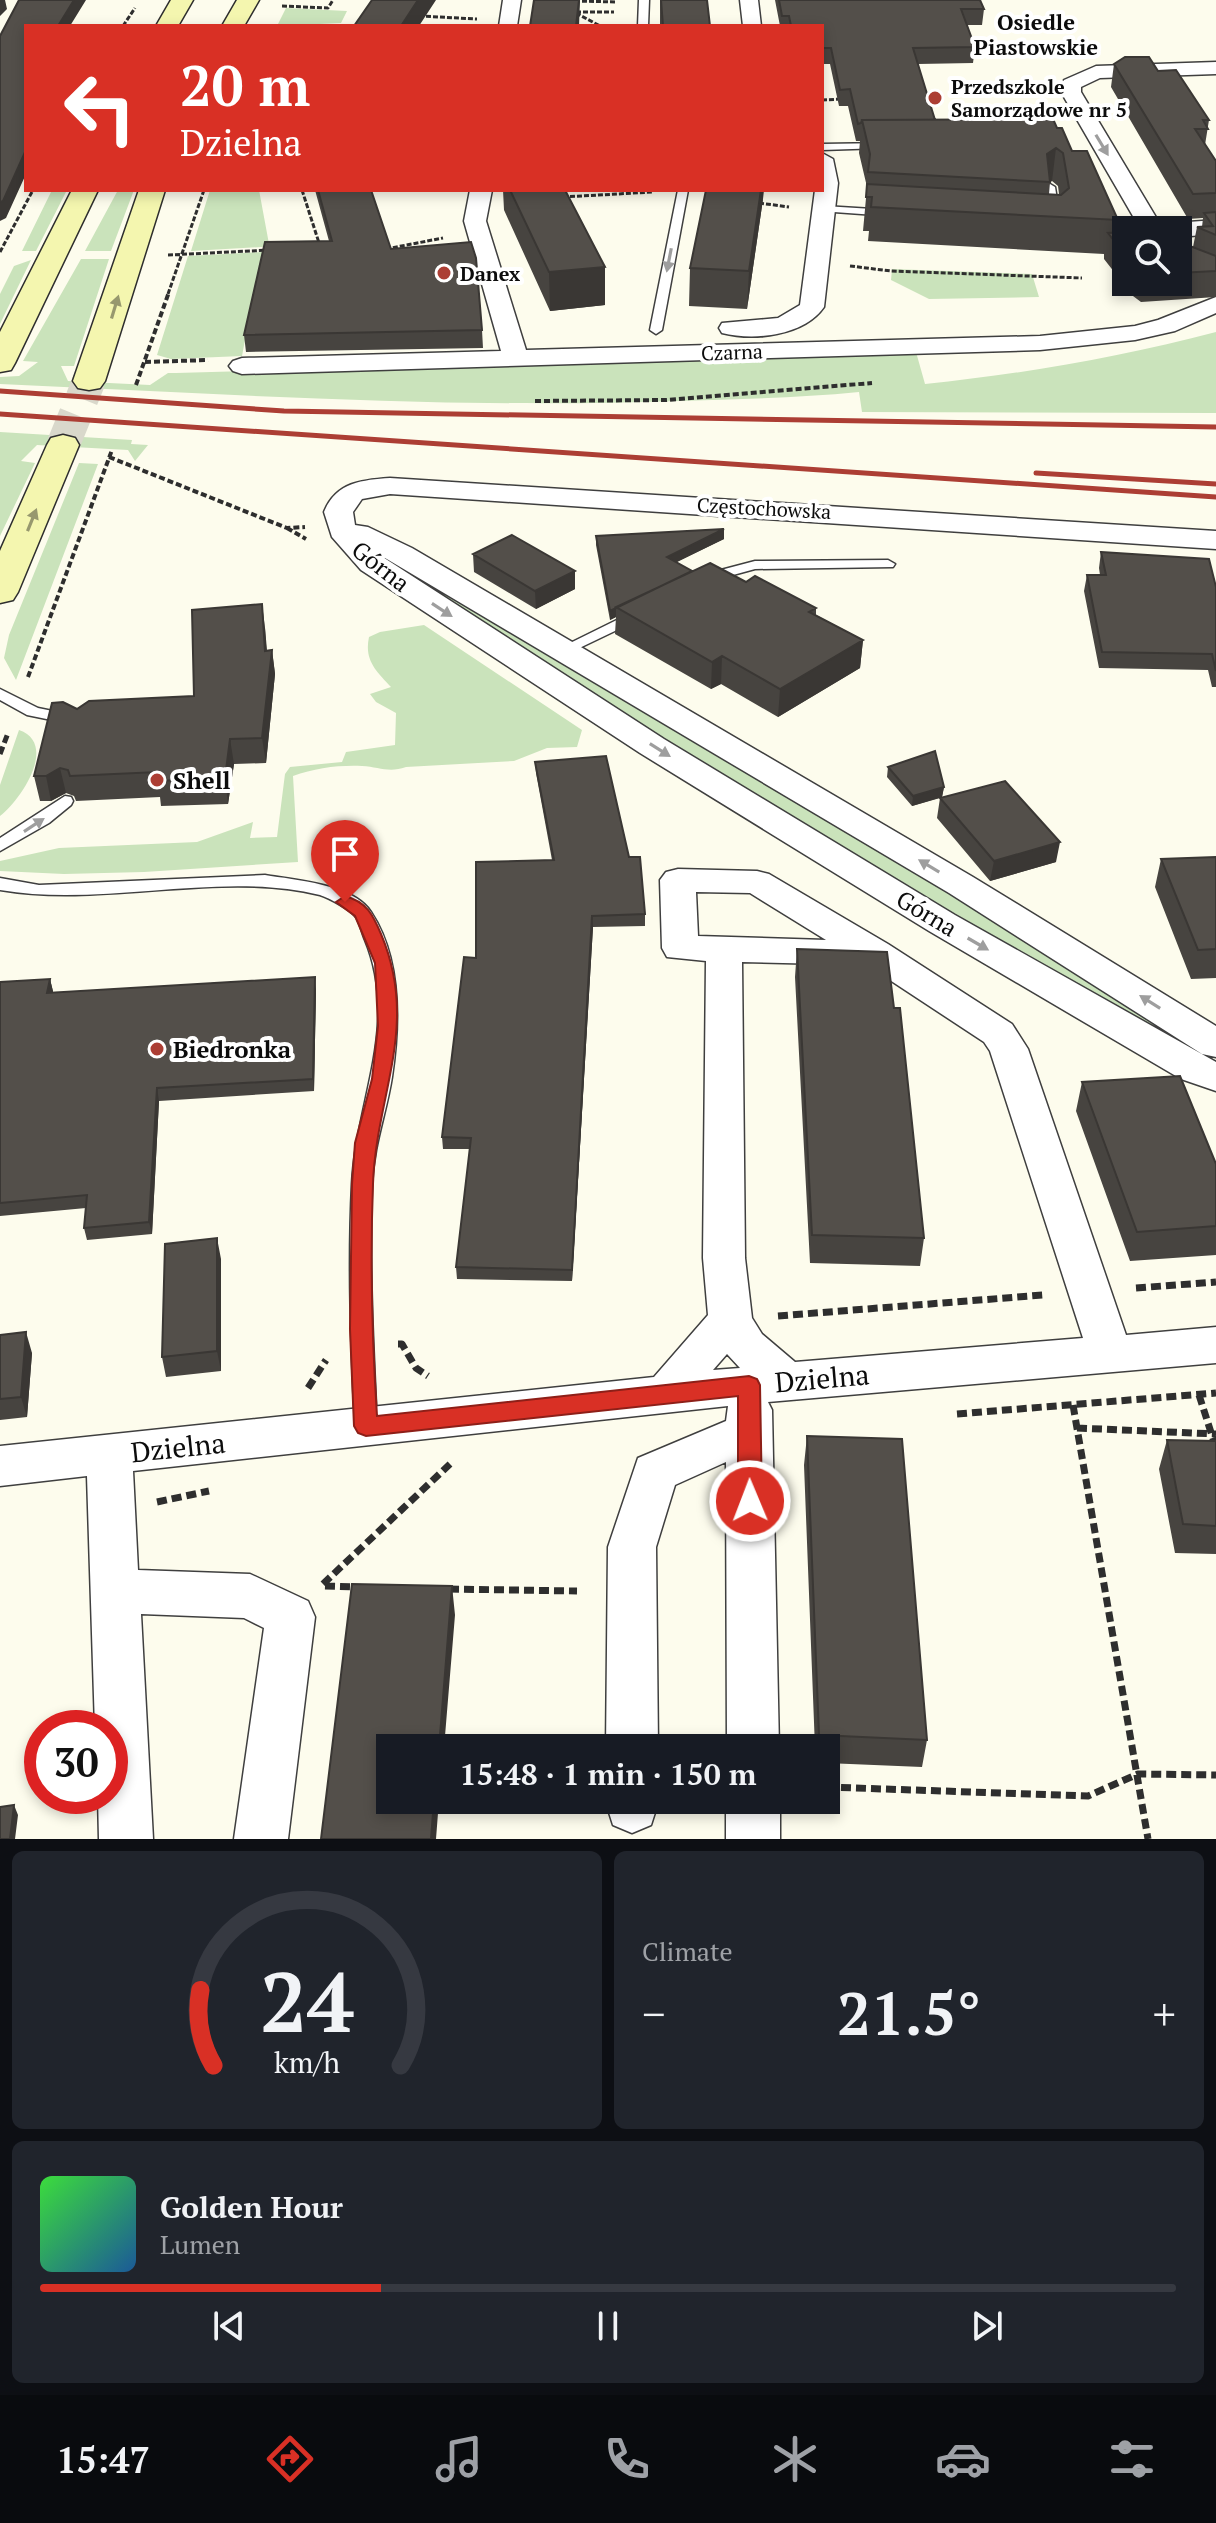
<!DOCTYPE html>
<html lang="en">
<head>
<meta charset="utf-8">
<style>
	body { margin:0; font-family:"PT Serif",serif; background:#20242c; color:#f1f3f6; height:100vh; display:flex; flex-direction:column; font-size:30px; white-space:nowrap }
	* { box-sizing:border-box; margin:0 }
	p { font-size:26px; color:#9ea1a6 }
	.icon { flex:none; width:44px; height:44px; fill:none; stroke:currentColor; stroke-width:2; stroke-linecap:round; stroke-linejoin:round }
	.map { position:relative; height:1839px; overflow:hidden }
	.panel { display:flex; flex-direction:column; gap:12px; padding:12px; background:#0d0f14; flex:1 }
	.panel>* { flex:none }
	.guide { position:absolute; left:24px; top:24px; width:800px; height:168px; border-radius:0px; box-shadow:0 4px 12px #0003; background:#d93025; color:#fff; overflow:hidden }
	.tools { position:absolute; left:1112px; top:216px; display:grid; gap:16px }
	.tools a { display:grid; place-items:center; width:80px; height:80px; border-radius:0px; background:#171b24; box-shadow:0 4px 12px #0003; font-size:40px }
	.speed { position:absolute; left:24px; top:1710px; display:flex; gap:16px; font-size:40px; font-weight:700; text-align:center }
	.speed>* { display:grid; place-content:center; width:104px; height:104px; border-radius:50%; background:#171b24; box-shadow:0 4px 12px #0003; line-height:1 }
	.speed .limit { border:12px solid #d22; background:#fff; color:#111 }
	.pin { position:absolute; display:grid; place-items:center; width:68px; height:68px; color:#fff; margin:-82px -34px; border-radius:50% 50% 50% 0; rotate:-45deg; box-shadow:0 0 8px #0007 }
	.pin .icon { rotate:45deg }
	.me { position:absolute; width:88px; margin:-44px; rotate:359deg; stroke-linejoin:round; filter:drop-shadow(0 0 6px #0008) }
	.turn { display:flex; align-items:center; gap:28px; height:168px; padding:0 24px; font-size:36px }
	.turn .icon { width:104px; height:104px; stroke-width:2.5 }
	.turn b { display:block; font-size:56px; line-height:68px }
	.big { font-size:60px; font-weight:700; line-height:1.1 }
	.panel .widget { flex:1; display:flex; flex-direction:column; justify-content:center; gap:12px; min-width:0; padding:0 28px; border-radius:12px; background:#20242c }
	.panel .dial { align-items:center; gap:0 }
	.dial svg { height:208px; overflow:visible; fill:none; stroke:#363941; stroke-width:7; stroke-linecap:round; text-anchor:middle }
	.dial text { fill:#f1f3f6; stroke:none }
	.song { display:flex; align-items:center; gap:24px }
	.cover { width:96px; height:96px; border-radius:12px; background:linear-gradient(135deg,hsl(120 70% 55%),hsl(210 70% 35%)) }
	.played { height:8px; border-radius:4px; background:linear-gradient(90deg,#d93025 30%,#363941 30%) }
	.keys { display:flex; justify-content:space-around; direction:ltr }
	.heat { display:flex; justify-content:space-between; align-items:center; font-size:44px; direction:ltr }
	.panel .tiles { flex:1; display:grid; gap:12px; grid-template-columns:1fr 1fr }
	.widget:last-child { grid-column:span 2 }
	.trip { position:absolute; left:376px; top:1734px; width:464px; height:80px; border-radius:0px; background:#171b24; box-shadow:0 4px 12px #0003; font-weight:700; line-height:80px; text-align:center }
	.tabs { display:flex; height:128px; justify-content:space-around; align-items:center; background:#090b0e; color:#9ea1a6 }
	.tabs .icon { width:56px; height:56px }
	.tabs .selected { color:#d93025 }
	.tabs b { font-size:36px; color:#f1f3f6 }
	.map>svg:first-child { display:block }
	.green { fill:#cae3bb }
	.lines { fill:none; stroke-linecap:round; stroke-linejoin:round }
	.secondary-tunnel { stroke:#d9d8cb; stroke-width:33; stroke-dasharray:33 17; stroke-linecap:butt }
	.lane-casing { stroke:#3f3f3f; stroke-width:3 }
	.street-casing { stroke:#3f3f3f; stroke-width:3 }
	.secondary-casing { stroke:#2e2e2e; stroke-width:3 }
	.path-far3 { stroke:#2e2e2e; stroke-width:3; stroke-dasharray:5 2; stroke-linecap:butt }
	.path-far2 { stroke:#2e2e2e; stroke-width:4; stroke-dasharray:6 3; stroke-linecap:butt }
	.path-far1 { stroke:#2e2e2e; stroke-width:5; stroke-dasharray:8 4; stroke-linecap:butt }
	.path { stroke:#2e2e2e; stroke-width:7; stroke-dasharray:10 5; stroke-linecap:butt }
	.lane { fill:#fff; fill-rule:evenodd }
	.street { fill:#fff; fill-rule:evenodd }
	.secondary { fill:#f4f6af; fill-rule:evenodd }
	.rail { stroke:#ac3e34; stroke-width:5 }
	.wall { fill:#474440; fill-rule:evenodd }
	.shaded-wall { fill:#3a3734 }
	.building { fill:#534f4a; stroke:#3a3734; stroke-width:2 }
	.oneway { fill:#9e9e9e }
	.oneway2 { fill:#97986e }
	.route { fill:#d93025; stroke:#8d1f18; stroke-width:2 }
	.poi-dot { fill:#ac3e34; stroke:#fff; stroke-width:3 }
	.labels { text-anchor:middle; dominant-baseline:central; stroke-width:8; stroke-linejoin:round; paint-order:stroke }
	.far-poi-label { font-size:20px; font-weight:bold; fill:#0c0c0c; stroke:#fff; text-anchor:start }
	.far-street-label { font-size:20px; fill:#0c0c0c; stroke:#fff }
	.far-neighbourhood-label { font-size:22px; font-weight:bold; fill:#0c0c0c; stroke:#fff }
	.street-label { font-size:24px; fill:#0c0c0c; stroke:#fff }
	.poi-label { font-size:24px; font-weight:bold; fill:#0c0c0c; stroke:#fff; text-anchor:start }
	.near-street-label { font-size:28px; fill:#0c0c0c; stroke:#fff }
</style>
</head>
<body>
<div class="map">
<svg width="1216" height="1839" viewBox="0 0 1216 1839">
	<rect width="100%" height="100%" fill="#fdfced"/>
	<path class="green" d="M286,8L347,11L341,23L277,26Z
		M52,190H67L36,251H22Z
		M118,190H134L111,251H85Z
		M210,190H259L269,244L298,249L261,247L191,251Z
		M262,252L289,253L245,340L242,356L171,359L157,355L188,256Z
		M81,259H109L74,366H61L68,381L150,385L168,373H176L916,352L925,384C1023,374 1121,357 1216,332V413L862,412L859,392C799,398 738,399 678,401C451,409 226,394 0,384V377L19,376L38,362L23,361Z
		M31,260L0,324V294L14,266Z
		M892,269L1032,274L1039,297L929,299L891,280Z
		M0,432L132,440L131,444L148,445L135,461L128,450L37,445L21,461L35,463L0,536Z
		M79,463L98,464L16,680L4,658L9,635Z
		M400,564L1209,1050L1213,1058L1211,1061L797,825L391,566Z
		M424,625L582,730L577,747L547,748L514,761L406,767C389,773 379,767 362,766C339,765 315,768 293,776L298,862L144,872L64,874L0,871V861L59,848L197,842L253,822L250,838L277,837L285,774L290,767L342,762L346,752L395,745L396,713L376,702L370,694L391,687C376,671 364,660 369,637L380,632Z
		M19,730C59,744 20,801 0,816V785Z"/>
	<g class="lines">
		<path class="secondary-tunnel" d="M63,445L89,381"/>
		<defs>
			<path id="lane" d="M639,0H649L648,26H638Z
				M887,143V147L883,148L822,150V144Z
				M1050,184L1055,187L1060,219L1054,222L1048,219L1045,187Z
				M678,190H688L662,330L656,334L650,330Z
				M824,206L889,210L895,213L889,216L820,211V207Z
				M888,560L895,564L893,567L755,569L722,578L715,574L717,571L755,561Z
				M637,610L642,612V618L569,653H559L556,650Z
				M0,689L38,708L77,716L79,719L71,724L27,715L0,700Z
				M65,796L71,797L73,801L71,805L49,823L0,851V838Z
				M265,875C295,880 353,884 371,912C402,959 400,1024 392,1077C386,1115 374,1143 372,1184C369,1264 373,1345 377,1426L374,1433L366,1436L358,1433L355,1426C351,1345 348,1264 352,1184C356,1100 400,1025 365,940C362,933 360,923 356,917C350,909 329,898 320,895C220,870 104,908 0,890V878L39,885Z"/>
			<path id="street" d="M503,0H521L517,26H499Z
				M740,0H758L761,26H743Z
				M1216,62V74L1100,78L1081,87V92L1163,229L1174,223L1216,220V234L1178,237V230H1141L1061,92L1064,80L1096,66Z
				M822,153L833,159L838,183L824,307C804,336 754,341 722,333L719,328L722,323L778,318L800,305L815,190H822Z
				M470,190H492L486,221L526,350L1040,336L1135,326L1158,320L1216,297V313L1175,331L1135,340L1040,350L242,374L233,371L229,366L233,361L242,358L501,351L464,221Z
				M390,478L1216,531V549L390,494L362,499L353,512L355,525L368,527L412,548L973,877L1216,1026V1057L1202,1054L949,893L375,552L664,739L955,915L1216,1062V1091L1181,1079L929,931L640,753L361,570L332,537L324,512C336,482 362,480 390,478Z
				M678,869L757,871L769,874L888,944L1012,1024L1028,1049L1126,1335L1216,1327V1363L768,1402L772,1410L779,1748H727L726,1462L675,1485L656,1547L658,1748H606L608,1547L638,1458L726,1421L728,1406L133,1471L138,1570L250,1574L308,1601L315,1617L288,1839H234L264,1628L244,1618L141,1614L153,1839H99L98,1796H110V1728H95L87,1476L0,1486V1446L654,1377L708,1315L703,1258L706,961L667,957L662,948L660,880L666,872ZM696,892L750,893L826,940L698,936ZM742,962L867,965L984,1042L990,1051L1083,1338L795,1362L762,1334L752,1318L745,1258ZM727,1354L740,1368L713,1370Z
				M605,1800H659L651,1825L632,1833L613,1825Z
				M726,1800H780V1839H726Z"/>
			<path id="secondary" d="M171,0H193L178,26H156Z
				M237,0H259L244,26H222Z
				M72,190H98L15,363L11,370L0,372V332Z
				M139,190H165L105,381L100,388L89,390L78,388L73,381Z
				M63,435L75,438L79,445L18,592L13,600L0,603V551L47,445L51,438Z"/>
		</defs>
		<use href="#lane" class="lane-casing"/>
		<use href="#street" class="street-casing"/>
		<use href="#secondary" class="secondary-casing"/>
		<path class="path-far3" d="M575,1L617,2
			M282,6L328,8L333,0
			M576,12H614
			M576,13L600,26
			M419,16L477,19
			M123,26L135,8
			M969,40H988
			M822,100L843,99
			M302,190L320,246
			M563,197L653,192
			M759,203L789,207
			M386,249L443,238
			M0,252L33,190
			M168,255L270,250
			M850,266L891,271L1082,278
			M168,294L204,190"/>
		<path class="path-far2" d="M145,362L208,360
			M136,385L169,292
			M535,401L666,400L872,383
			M109,457L287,528L305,527
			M287,528L306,539
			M28,677L112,450"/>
		<path class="path-far1" d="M0,754L8,733"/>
		<path class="path" d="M1136,1288L1216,1282
			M778,1316L1043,1295
			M398,1344H402L416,1368L428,1376
			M308,1388L326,1360
			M1199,1395L1216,1448
			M1073,1405L1148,1839
			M957,1414L1216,1393
			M1077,1428L1216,1434
			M157,1502L209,1491
			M323,1584L450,1464
			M325,1586L355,1587
			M449,1589L577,1591
			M826,1787L1088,1796L1138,1774L1216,1775"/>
		<use href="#lane" class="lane"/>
		<use href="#street" class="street"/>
		<use href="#secondary" class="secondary"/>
		<path class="rail" d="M0,391L284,411L1216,427
			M0,414L1216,497
			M1036,473L1216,484"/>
	</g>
	<path class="wall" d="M660,0H707L710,26H660Z
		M775,0H980L984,9L982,25H967L975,47L973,63L918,64L935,120L1057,128L1118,220L1116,233L1126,232V282H1178V230L1182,243L1193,247L1197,227H1202L1203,218L1188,219L1111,87L1114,64L1158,71L1209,120L1205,145L1216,161V297L1141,302L1133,296L1104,259V254L868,241L869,231H863L867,187L859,153L860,141H856L848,106H839L830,64H822V26H780ZM1052,181L1058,186L1059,194H1049L1050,182Z
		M315,190H371L391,249L482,330L483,348L246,352L244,335L329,241Z
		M503,190H565L605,305L550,311L504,210Z
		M763,199L747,309L689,306L690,268Z
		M724,529V539L676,562L692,571L746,582L816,608V615L863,640L860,668L778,717L721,684L711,689L615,634L616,617L610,620L596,545V536Z
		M1101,552L1216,587V687H1212L1208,670L1099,668L1084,591L1087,575H1100L1099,568Z
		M473,554L575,589L536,609L474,572Z
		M265,628L267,650H272L275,674L266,763L234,764L228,804L161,806L160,797L76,801L74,796L66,793L51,801H40L34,776L77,709L194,696Z
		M535,762L629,857L645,914V926L593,927L572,1281L457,1279L456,1267L470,1149H443L442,1137L476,958L552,860L536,773Z
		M888,767L944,787L942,797L1056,862L990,881L937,818L940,798L912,806L887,777Z
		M1216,857V978L1191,979L1155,887L1161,859Z
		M797,949L924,1238L920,1266L810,1263L795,977Z
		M50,979L53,992L316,989L314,1091L159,1101L152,1234L87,1240L84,1228L86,1208L0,1216V982Z
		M1082,1082L1216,1164V1255L1130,1261L1076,1111Z
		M221,1259V1371L166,1377L162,1357Z
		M0,1335L32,1353L27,1417L0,1420Z
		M807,1436L927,1740L922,1767L826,1763V1748H815L804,1465Z
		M1167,1440L1216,1441V1554L1175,1553L1159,1469Z"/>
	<path class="shaded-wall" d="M0,0H5L7,9L0,16Z
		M74,0H86L70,26H58Z
		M418,0H436L419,26H401Z
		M579,0H580L579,26H576Z
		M1056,148L1052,181L1050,182L1047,154Z
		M26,150V174L6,218L0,221V202Z
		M761,190H764L763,199L747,309L749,271Z
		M605,267V305L550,311L549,272Z
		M724,529V539L667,567V557Z
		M575,571V589L536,609L535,591Z
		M262,604L265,628L268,675L265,651Z
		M616,608V617L610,620V611Z
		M863,640L860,668L778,717L780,689Z
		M272,650L275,674L266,763L262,738Z
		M722,656L721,684L711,689L712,662Z
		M230,739L234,764L228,804L225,778Z
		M60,768L66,793L51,801L46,776Z
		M944,787L942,797L912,806L913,796Z
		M1060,842L1056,862L990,881L994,861Z
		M592,916L593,927L572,1281V1270Z
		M315,977L316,989L314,1091L313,1079Z
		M50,979L53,991L50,1005L47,993Z
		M157,1088L159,1101L152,1234L149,1222Z
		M217,1238L221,1259V1371L217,1351Z
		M26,1332L32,1353L27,1417L21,1397Z
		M452,1586L455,1615L444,1748H439Z
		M434,1800H439L436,1839H431Z
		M14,1805L18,1815L15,1839H10Z"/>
	<path class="building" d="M19,0H74L58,26H26V150L3,201L0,202V36Z
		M372,0H418L401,26H354Z
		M534,0H579L576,26H530Z
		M661,0H707L710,26H663Z
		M779,0H980L984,9H961L975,47L913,48L935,120H862L861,123L858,124L850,89L840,90L831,48H822V26H791L789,16H782Z
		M1125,57H1149L1158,71L1176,70L1209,120H1203L1208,129H1195L1216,161V193L1193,194L1114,64Z
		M1053,119L1057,128H1062L1072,151H1087L1118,220L871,207L872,197H866L867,184L1061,195L1069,188L1063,153L1056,148L1047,154L1050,182L868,172L870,154L862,120Z
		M318,190H371L391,249L471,242L476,258L482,330L244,335L265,242L332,241Z
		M510,190H565L605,267L549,272Z
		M706,190H761L749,271L690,268Z
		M1216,212V235L1197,227L1213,226L1204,213Z
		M1180,229L1182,243L1216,256V271L1178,273V230H1158Z
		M1126,232V256L1108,233Z
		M724,529L667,557L692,571L610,611L596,536Z
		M512,535L575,571L535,591L473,554Z
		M1101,552L1209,559L1216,587V671L1212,654L1102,652L1087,575H1106Z
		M710,563L746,582L755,576L816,608L809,612L863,640L780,689L722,656L712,662L616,607Z
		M262,604L265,651L272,650L262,738L230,739L225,778L157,781L158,772L70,776L68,770L60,768L46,776H34L52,703L63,702L77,709L89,701L194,696L192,610Z
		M935,751L944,787L913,796L888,767Z
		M606,756L629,857H640L645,914L592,916L572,1270L456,1267L471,1138L442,1137L464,957L476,958V862L554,860L535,762Z
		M1005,781L1060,842L994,861L940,798Z
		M1216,857V949L1198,950L1161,859Z
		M797,949L887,952L894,1008H900L924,1238L812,1235Z
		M315,977L313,1079L157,1088L149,1222L84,1228L87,1195L0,1203V982L50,979L47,993Z
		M1180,1076L1216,1164V1226L1137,1232L1082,1082Z
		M217,1238V1351L162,1357L165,1244Z
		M26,1332L21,1397L0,1399V1335Z
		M807,1436L902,1439L927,1740L819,1735Z
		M1167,1440L1216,1441V1526L1183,1524Z
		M352,1584L452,1586L439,1748H390V1800H434L431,1839H321Z
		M14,1805L10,1839H0V1807Z"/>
	<defs><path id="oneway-solid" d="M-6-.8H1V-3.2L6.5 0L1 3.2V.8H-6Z" transform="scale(2)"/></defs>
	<g class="oneway">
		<use href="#oneway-solid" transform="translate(1102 145) rotate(59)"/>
		<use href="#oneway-solid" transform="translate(669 260) rotate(101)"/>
		<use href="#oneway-solid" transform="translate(442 610) rotate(33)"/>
		<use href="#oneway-solid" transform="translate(660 750) rotate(32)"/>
		<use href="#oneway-solid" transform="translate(34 825) rotate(-33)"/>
		<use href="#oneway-solid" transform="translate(929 866) rotate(-149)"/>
		<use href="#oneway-solid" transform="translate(978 944) rotate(30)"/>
		<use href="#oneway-solid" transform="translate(1150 1002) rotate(-148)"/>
	</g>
	<g class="oneway2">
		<use href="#oneway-solid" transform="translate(115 307) rotate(-73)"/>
		<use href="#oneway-solid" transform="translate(32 520) rotate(-68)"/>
	</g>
	<path class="route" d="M345,896C367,902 373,915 381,934C420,1026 376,1094 373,1184C370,1261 372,1339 377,1416L749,1376L757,1379L760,1385L762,1501L759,1509L750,1512L742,1509L738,1501V1396L366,1436L358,1433L354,1426L350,1329L352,1184L355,1143L372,1079L378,1026L375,963L355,916L336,902Z"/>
	<g class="poi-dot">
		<circle cx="935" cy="98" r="8"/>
		<circle cx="444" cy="273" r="8"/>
		<circle cx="157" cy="780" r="8"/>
		<circle cx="157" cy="1049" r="8"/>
	</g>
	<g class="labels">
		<g class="far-poi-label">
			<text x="951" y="86">Przedszkole<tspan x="951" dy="23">Samorządowe nr 5</tspan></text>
			<text x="460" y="273">Danex</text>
		</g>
		<g class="far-street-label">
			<text transform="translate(732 352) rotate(-2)">Czarna</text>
			<text transform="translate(764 508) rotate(3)">Częstochowska</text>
		</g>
		<g class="far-neighbourhood-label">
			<text x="1036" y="21">Osiedle<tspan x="1036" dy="25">Piastowskie</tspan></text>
		</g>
		<g class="street-label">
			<text transform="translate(381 566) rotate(38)">Górna</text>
			<text transform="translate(927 913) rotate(31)">Górna</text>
		</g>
		<g class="poi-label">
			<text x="173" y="780">Shell</text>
			<text x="173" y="1049">Biedronka</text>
		</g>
		<g class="near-street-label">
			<text transform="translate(822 1378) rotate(-5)">Dzielna</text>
			<text transform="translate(178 1447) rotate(-6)">Dzielna</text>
		</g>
	</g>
</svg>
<div class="tools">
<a><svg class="icon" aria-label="search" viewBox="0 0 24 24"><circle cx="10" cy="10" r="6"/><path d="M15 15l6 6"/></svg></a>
</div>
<div class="speed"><div class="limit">30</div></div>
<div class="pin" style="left:345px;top:902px;background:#d93025"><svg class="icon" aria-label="arrive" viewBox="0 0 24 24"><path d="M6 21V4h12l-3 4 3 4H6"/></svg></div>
<svg class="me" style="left:750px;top:1501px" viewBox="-20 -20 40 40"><circle r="17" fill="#d93025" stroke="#fff" stroke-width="3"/><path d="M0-11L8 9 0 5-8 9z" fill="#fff"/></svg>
<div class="trip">15:48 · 1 min · 150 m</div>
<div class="guide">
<div class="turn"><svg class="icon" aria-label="left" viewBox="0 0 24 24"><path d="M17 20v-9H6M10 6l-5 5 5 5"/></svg><div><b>20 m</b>Dzielna</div></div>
</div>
</div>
<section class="panel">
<div class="tiles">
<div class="widget dial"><svg viewBox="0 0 100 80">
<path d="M14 69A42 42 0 1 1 86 69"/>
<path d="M14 69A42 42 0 0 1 9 40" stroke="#d93025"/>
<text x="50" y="56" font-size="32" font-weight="700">24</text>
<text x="50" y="72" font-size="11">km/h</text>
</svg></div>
<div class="widget"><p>Climate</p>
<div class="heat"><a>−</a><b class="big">21.5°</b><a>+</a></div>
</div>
<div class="widget">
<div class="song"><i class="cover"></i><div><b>Golden Hour</b><p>Lumen</p></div></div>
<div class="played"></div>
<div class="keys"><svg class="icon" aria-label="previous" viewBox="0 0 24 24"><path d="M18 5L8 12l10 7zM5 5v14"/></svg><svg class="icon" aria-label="pause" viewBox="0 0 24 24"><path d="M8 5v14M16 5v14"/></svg><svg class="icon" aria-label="next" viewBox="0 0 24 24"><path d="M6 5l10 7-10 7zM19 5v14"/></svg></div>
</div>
</div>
</section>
<nav class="tabs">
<b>15:47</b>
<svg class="icon selected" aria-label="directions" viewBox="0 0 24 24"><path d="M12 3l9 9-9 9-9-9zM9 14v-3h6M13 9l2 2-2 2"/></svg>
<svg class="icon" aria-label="music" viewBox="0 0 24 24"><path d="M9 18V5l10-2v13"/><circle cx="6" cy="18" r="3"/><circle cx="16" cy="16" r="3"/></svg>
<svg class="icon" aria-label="phone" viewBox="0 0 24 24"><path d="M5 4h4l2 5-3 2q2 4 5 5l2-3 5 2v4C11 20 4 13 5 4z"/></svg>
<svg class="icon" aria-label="climate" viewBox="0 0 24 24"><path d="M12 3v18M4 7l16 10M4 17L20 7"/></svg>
<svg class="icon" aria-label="car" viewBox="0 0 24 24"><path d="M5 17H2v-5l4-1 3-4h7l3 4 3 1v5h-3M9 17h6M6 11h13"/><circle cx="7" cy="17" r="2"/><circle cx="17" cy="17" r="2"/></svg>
<svg class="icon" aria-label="filters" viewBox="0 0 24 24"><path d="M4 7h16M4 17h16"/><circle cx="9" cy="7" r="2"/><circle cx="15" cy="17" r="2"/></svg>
</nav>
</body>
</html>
